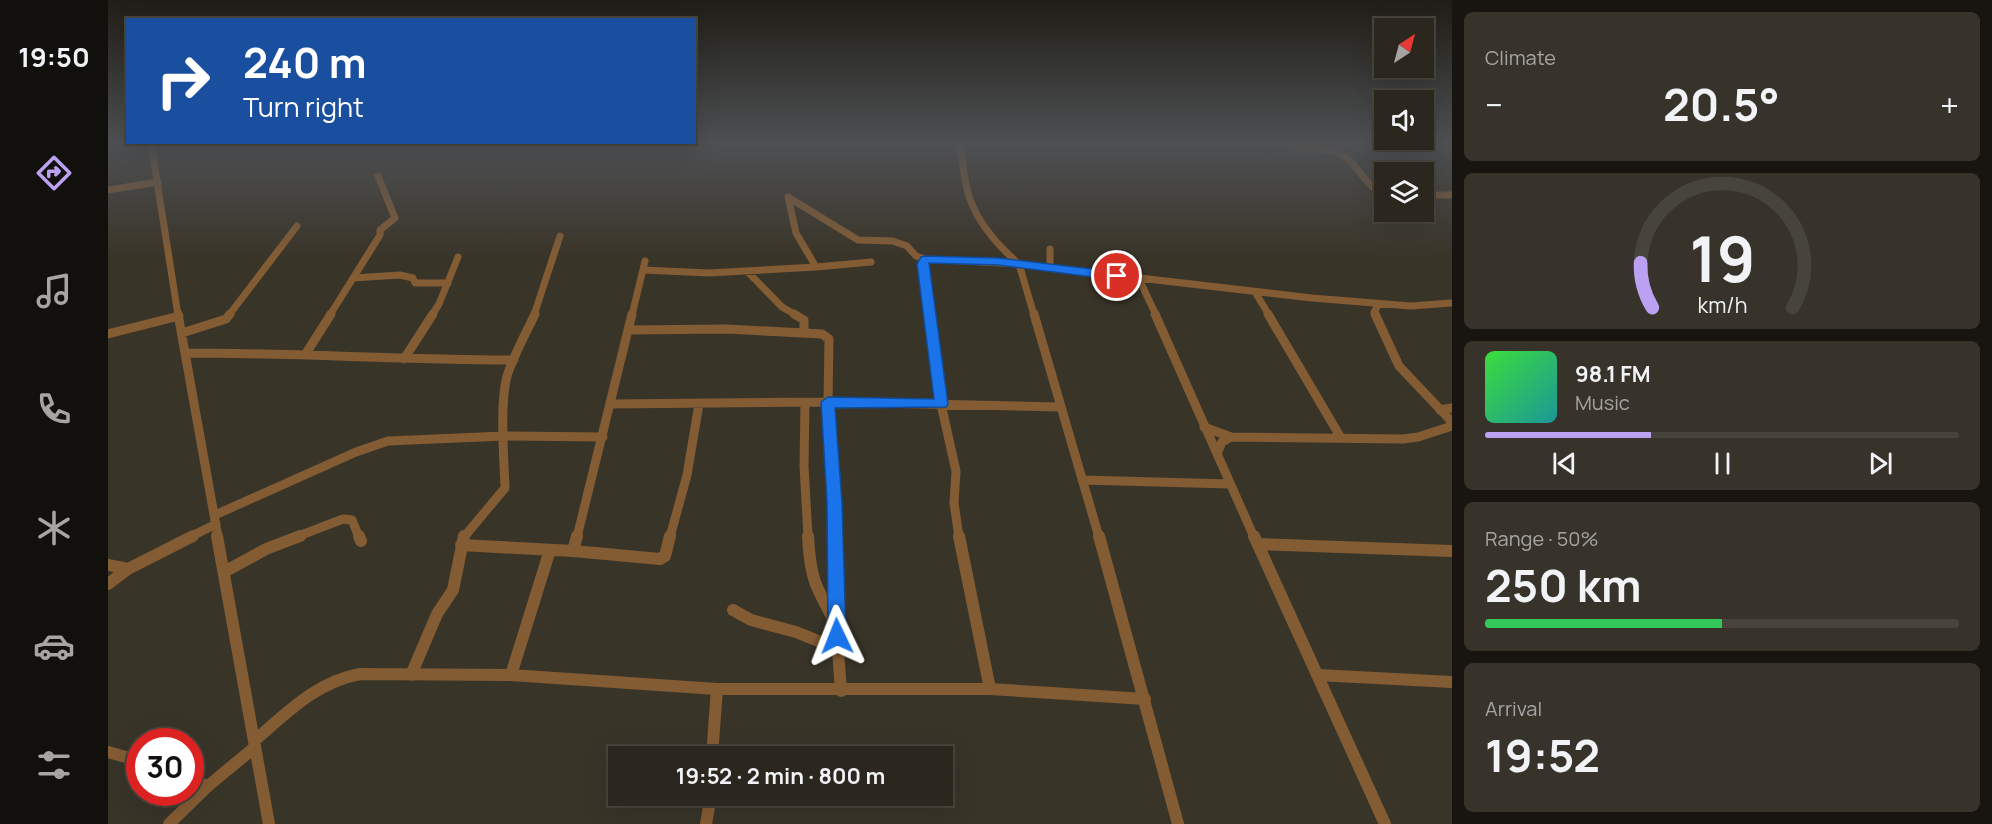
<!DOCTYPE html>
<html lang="en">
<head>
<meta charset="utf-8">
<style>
	body { margin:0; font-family:Manrope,sans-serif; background:#37332b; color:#f1f3f6; height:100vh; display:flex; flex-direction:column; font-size:22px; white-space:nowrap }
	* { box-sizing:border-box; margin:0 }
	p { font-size:20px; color:#a6a5a4 }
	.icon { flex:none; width:33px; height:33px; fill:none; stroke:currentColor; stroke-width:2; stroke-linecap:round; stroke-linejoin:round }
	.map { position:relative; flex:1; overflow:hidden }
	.drawer { display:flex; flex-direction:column; gap:12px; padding:12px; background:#181510; width:540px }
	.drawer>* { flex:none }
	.top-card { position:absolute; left:18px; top:18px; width:570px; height:126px; border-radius:0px; box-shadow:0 6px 24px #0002,0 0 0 2px #47443c; background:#1a4fa0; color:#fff; overflow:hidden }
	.needle { width:39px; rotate:36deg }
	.buttons { position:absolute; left:1266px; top:18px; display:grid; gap:12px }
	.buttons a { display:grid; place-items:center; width:60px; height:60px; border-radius:0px; background:#2b271e; box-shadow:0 6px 24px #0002,0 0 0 2px #47443c; font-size:30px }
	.speed { position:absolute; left:18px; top:728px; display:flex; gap:12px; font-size:30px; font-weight:700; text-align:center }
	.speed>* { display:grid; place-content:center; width:78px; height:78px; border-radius:50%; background:#2b271e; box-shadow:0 6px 24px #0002,0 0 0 2px #47443c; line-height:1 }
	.speed .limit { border:9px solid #d22; background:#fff; color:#111 }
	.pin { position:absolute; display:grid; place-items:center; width:51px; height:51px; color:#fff; margin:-26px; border:3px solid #fff; border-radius:50%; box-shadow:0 2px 6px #0007 }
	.me { position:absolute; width:66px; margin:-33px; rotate:358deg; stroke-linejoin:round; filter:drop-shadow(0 0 4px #0008) }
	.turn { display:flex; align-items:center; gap:21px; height:126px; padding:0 18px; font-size:27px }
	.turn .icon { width:78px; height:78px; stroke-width:2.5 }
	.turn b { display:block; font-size:42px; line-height:51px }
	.big { font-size:45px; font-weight:700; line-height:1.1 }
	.drawer .tile { flex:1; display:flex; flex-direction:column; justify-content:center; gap:9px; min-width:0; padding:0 21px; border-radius:9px; background:#37332b }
	.drawer .dial { align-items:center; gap:0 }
	.dial svg { height:156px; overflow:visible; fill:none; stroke:#47443c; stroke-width:7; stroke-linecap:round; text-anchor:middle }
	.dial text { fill:#f1f3f6; stroke:none }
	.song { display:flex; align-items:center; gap:18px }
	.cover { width:72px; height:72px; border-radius:9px; background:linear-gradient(135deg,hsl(120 70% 55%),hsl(180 70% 35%)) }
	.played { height:6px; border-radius:3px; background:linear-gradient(90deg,#bca0f2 35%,#47443c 35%) }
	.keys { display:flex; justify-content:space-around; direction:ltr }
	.heat { display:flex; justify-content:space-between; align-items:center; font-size:33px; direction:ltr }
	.charge { height:9px; border-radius:4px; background:linear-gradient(90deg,#34c759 50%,#47443c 0) }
	.trip { position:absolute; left:500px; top:746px; width:345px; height:60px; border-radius:0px; background:#2b271e; box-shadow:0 6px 24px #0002,0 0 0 2px #47443c; font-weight:700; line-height:60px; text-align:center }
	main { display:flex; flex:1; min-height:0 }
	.menu { display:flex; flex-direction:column; width:108px; justify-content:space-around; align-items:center; background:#11100c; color:#a6a5a4 }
	.menu .icon { width:42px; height:42px }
	.menu .current { color:#bca0f2 }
	.menu b { font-size:27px; color:#f1f3f6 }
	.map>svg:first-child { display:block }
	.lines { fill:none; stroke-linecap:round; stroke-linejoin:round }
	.minor-far2 { stroke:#845c34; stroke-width:7 }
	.minor-far1 { stroke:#845c34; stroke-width:9 }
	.minor { stroke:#845c34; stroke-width:12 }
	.route { fill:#1a73e8; stroke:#114b97; stroke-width:1.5 }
</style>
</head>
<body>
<main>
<nav class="menu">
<b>19:50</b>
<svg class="icon current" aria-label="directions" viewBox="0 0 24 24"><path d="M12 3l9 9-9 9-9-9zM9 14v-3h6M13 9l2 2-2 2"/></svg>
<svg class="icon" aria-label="music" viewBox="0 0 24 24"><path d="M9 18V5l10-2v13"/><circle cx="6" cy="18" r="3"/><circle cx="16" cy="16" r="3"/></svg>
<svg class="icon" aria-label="phone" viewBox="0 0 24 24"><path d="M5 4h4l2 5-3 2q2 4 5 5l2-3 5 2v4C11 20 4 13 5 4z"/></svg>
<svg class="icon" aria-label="climate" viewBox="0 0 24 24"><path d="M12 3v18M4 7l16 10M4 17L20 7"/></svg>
<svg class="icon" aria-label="car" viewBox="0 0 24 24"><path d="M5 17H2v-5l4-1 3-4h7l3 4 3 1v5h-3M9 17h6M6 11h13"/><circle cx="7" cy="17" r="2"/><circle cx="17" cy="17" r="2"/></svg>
<svg class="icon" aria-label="filters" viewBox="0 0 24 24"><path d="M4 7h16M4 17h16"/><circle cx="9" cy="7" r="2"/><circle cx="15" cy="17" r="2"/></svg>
</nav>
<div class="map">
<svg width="1344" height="824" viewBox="0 0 1344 824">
	<rect width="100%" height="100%" fill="#393428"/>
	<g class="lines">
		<path class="minor-far2" d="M43,143L70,315
			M1180,143C1196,154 1214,145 1231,153C1250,162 1255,185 1276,194
			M0,190L50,182
			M1316,195H1344
			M680,197L750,240L785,241L799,246L808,256L817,259
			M942,249V268
			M708,267L763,262
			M535,270L601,273L708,267L688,233L680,197
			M639,271L674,307L688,315
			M245,278L292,275L305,278L307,283H340
			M1031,279L1048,315
			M1147,292L1161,315
			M121,315L189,226
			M222,315L272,235V230L287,218L270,176
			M324,315L331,304L350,257
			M426,315L452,236
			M524,315L537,261
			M821,315L814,264L817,259L911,264C888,244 866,219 859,189C855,174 855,158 851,143
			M926,315L911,264L1204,298L1303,306L1344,303
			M1268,315L1266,312L1271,304"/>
		<path class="minor-far1" d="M70,314L110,537
			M686,314L696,320V333
			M821,314L833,404L848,471L846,503L851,537
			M926,314L991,537
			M1047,314L1146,537
			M1160,314L1233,438
			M1267,314L1291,366L1344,422
			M521,330L618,329L714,334L721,339L720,402L727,537
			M74,333L118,319L122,314
			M0,334L71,316
			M78,353C187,353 297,360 406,360
			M197,355L223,314
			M296,359L325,314
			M697,403L696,466L700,537
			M502,404L720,402L952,407
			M1332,410L1344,408
			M1096,427L1123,437L1114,442L1109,454
			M1123,437L1295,439L1310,437L1344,426
			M974,480L1122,484
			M107,515L248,452L280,441L396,436L495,437
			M82,537L108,524
			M188,537L235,519L244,520L251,537
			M356,537L397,488C396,458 391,400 400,373C407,353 418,333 427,314
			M469,537L524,314
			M562,537L579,475L591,404"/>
		<path class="minor" d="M109,536L161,824
			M251,536L253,541
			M700,536C702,577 707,586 727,622
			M727,536L728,624L733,691
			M851,536L882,689
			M991,536L1070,824
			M1146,536L1277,824
			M1151,544L1344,551
			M353,545L465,551L552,559L557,556L562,536
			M465,551L469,536
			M0,565L20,569L85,536
			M116,572L158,549L192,536
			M0,584L20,569
			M625,610L643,620L688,632L730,649
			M303,675L329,614L345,590L356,536
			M403,675L442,550
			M1210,675L1344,682
			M146,741C179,713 208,682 252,674L403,675L609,689H882L1037,699
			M0,752L32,761
			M604,756L609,689
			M82,780L100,786
			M61,824L100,786L147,747
			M598,824L603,795"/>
	</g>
	<linearGradient id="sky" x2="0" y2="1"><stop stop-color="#1f1d16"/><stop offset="0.55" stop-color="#4e5053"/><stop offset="1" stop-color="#4e5053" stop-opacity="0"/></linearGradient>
	<rect width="1344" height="259" fill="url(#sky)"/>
	<path class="route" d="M817,256L890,258L1009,272L1015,276L1009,280L890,265L821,263L840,404L838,407L727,408L734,502L738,636L735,642L729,645L723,642L720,636L719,502L713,402L720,397L826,399L809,264L813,257Z"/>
</svg>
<div class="buttons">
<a><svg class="needle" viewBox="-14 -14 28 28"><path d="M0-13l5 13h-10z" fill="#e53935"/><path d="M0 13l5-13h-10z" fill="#a6a5a4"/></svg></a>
<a><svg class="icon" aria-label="sound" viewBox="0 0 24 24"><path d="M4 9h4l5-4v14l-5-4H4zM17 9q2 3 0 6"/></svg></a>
<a><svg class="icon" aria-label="layers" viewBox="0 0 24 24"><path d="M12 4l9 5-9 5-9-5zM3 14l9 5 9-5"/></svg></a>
</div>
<div class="speed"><div class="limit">30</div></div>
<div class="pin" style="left:1009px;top:276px;background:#d93025"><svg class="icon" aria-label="arrive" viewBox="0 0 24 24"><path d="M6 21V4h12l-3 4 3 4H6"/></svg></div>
<svg class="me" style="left:729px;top:636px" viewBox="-20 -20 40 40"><path d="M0-17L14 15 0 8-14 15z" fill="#1a73e8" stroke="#fff" stroke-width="4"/></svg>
<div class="trip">19:52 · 2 min · 800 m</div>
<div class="top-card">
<div class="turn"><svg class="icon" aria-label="right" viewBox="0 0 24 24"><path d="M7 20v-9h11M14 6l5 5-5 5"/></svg><div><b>240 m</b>Turn right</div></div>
</div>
</div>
<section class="drawer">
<div class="tile"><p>Climate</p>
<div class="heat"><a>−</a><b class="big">20.5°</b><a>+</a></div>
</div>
<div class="tile dial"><svg viewBox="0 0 100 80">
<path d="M14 69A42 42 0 1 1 86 69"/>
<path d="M14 69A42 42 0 0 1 8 46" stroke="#bca0f2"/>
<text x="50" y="56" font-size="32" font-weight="700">19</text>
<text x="50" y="72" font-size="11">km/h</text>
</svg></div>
<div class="tile">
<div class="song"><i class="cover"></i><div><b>98.1 FM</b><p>Music</p></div></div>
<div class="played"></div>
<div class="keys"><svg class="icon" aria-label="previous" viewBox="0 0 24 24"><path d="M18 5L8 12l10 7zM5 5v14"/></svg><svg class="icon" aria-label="pause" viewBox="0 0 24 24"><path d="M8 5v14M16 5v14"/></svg><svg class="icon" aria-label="next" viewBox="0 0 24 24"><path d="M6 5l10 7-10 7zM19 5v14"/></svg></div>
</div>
<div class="tile"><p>Range · 50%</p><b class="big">250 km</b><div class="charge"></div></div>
<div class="tile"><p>Arrival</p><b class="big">19:52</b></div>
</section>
</main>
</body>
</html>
